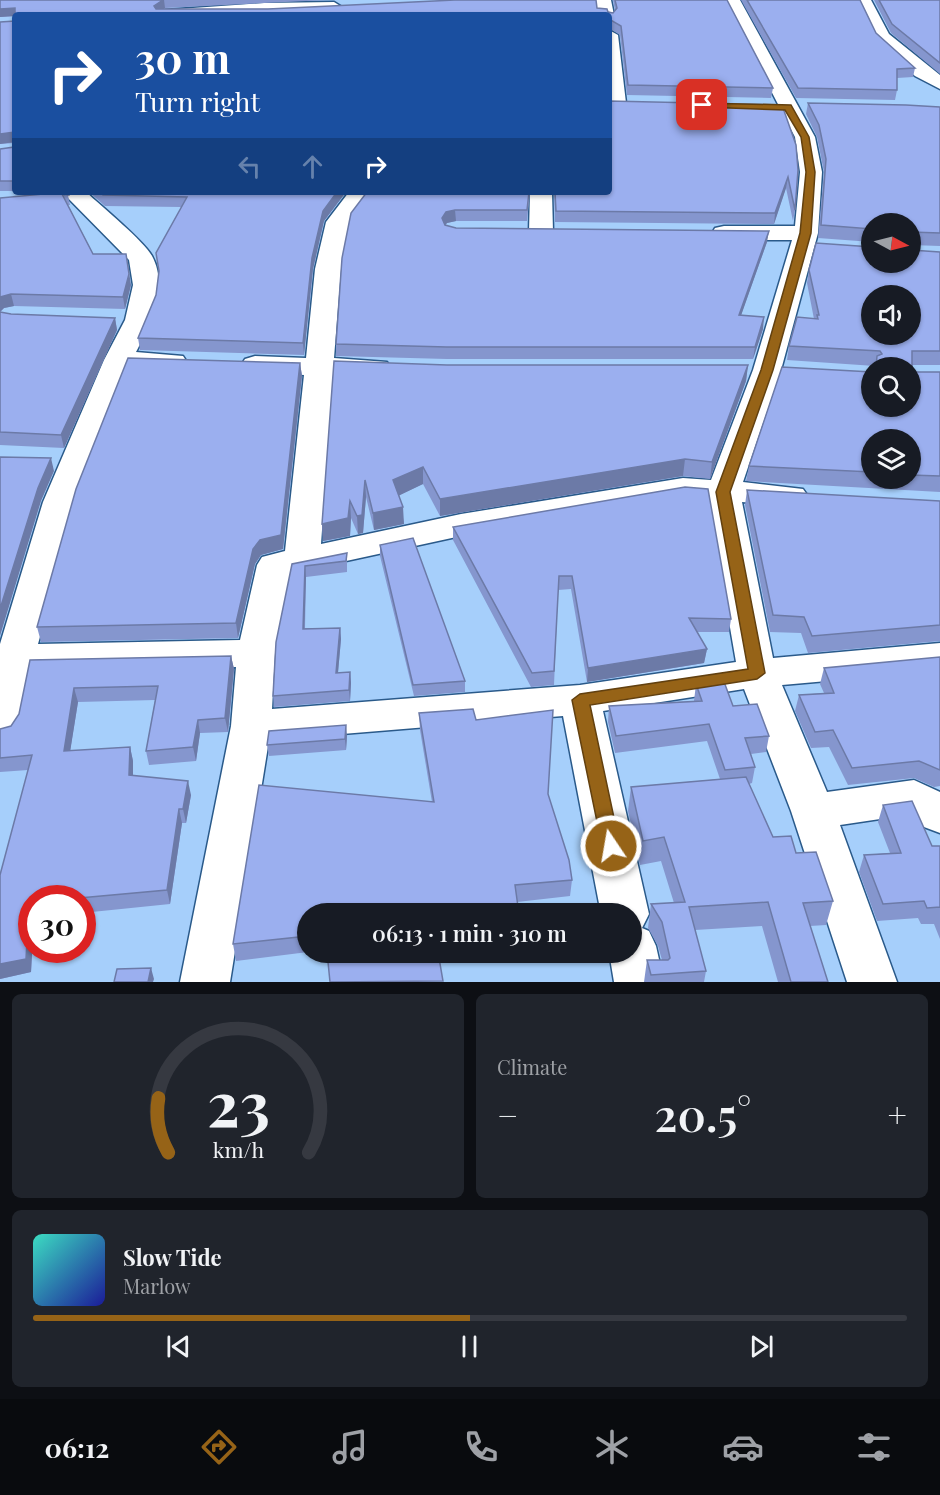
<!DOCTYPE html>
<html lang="en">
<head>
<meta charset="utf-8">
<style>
	body { margin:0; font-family:"Playfair Display",serif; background:#20242c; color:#f1f3f6; height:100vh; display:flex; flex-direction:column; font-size:22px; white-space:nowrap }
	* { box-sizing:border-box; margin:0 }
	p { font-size:20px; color:#9ea1a6 }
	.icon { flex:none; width:33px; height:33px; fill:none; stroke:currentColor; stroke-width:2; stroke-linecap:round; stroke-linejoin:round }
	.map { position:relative; height:982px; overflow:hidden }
	.drawer { display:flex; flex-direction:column; gap:12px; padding:12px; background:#0d0f14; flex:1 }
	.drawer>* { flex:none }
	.banner { position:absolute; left:12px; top:12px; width:600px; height:183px; border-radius:6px; box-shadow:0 2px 4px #0004; background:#1a4fa0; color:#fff; overflow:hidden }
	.needle { width:39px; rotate:97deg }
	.buttons { position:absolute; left:861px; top:213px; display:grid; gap:12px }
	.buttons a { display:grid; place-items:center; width:60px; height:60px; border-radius:50%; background:#171b24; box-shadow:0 2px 4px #0004; font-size:30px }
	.speed { position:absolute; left:18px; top:885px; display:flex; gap:12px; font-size:30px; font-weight:700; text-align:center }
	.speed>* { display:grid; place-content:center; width:78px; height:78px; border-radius:50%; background:#171b24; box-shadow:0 2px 4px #0004; line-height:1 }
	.speed .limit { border:9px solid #d22; background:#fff; color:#111 }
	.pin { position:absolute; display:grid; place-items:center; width:51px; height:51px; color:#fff; margin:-26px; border-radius:12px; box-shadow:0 3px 9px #0006 }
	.me { position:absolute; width:66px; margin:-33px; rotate:348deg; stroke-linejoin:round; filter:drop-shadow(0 0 4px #0008) }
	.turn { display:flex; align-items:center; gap:21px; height:126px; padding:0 24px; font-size:27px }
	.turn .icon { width:78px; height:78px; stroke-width:2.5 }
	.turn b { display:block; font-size:42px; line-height:51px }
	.lanes { display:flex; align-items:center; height:57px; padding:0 24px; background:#0003; justify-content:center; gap:30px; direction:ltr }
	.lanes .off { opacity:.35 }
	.big { font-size:45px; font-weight:600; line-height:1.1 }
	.drawer .card { flex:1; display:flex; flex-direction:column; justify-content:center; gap:9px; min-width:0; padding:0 21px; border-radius:9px; background:#20242c }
	.drawer .dial { align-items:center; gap:0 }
	.dial svg { height:156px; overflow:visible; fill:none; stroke:#363941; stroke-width:7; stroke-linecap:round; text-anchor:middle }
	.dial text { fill:#f1f3f6; stroke:none }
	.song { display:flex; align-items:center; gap:18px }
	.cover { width:72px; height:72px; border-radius:9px; background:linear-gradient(135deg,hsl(170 70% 55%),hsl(240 70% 35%)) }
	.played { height:6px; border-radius:3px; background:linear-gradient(90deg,#966317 50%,#363941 50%) }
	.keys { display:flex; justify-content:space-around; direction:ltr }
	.heat { display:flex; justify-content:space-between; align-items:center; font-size:33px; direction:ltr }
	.drawer .tiles { flex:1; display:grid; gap:12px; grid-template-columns:1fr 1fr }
	.card:last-child { grid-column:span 2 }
	.trip { position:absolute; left:297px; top:903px; width:345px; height:60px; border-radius:30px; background:#171b24; box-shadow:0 2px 4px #0004; font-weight:600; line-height:60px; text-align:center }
	.menu { display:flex; height:96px; justify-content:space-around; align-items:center; background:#090b0e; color:#9ea1a6 }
	.menu .icon { width:42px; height:42px }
	.menu .selected { color:#966317 }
	.menu b { font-size:27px; color:#f1f3f6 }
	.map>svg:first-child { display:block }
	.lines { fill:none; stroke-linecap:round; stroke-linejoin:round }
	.minor-casing { stroke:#2a5a8a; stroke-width:3 }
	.minor { fill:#fff; fill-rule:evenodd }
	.wall { fill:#8596ce; fill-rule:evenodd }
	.shaded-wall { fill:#6c7aa7 }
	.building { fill:#9bafef; stroke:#6c7aa7; stroke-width:1.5; fill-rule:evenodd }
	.route { fill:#966317; stroke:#62400f; stroke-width:1.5 }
</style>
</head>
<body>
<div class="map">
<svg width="940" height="982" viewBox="0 0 940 982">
	<rect width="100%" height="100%" fill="#a6cffb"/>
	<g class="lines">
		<defs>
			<path id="minor" d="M595,0H611L614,15L612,19H609V15H598Z
				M724,0H740L815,137L822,172L818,233L781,370L743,482L803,489L808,496L803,503L791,506L742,502L773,658L940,643V671L782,685L827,792L914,780L940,792V833L924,827L907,815L840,825L897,982H847L791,811L744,689L603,711L649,914L642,928L649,931L656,946L664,982H614L609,952H632V914H601L563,716L269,740L230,982H180L231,726L236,667L32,672L21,727L15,738L0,742V644L43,502L104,360L125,320L133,285L129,260L62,192H86C101,206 144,241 152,256C169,287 150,325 136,352L183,356L187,362L183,368L173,371L129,369L77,502L38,644L240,640L257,565L262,557L285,551L304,375L245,371L241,365L245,359L255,356L306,358L315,269L326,222L349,192H372L350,223L341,269L334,358L387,362L391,368L387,374L377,377L333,376L321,544L461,514L683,478L711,480L753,370L792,240H724L715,238L712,233L715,228L724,226H795L800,172L795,137ZM683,498L708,500L736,662L580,685L272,709L275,653L291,573L461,536Z
				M855,0H871L889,34L940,75V89L915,76L876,41Z
				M334,2L342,7L340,11L157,15L165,10L264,3Z
				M609,30L618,35L626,103L623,107H609Z
				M530,192H552L553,232L550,237L541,239L532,237L529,232Z"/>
		</defs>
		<use href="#minor" class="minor-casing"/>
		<use href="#minor" class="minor"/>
	</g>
	<path class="wall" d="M0,0H327L165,8L163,9L597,8L613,13L615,10L613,0H727L773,88L771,98L627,95L620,35L609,28L15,15V191H0V149L14,147V143L0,144L15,21V16L0,17Z
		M741,0H860L876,33L915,68L913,77L897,78V90L895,100L796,98Z
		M874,0H940V74L891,33Z
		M808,103L940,107V246L911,245V250L940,252V365H912V372H940V492L746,481L749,466L872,406L910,368H875V366L787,360L789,346L814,319L807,283L809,270L910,262L872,224V242L818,238L824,172L817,137L806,114ZM872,440H910V478H872Z
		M782,105L795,210L793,221L786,188L774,224L555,222L554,192H609Z
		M89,192H346L324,221L313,269L304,355L140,350L138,338L156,295L181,207L105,206Z
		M367,192H530L527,221H456L447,223L445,225L456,228L767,242L741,315L763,329L753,359H447L336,356V344Z
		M68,195L70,205H68L93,254L131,285L125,309L14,306L4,308L0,312L11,314L115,318L117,330L64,448L0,445V198Z
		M300,363L302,376L283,549L261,555L255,564L238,638L41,642L37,627Z
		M447,365H748L746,381L710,479L683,476L440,516L423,484L399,495L404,524L374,530L366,497L363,533L358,534L351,518L350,536L323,541L322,524Z
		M747,490L940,501V641L808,653L801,633L770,632L745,505Z
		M453,527L731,619L729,632H697L707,649L704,663L587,682L571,589L558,590L554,685L531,687L453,540Z
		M380,545L465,681V692L414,696L380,556Z
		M347,553V572L306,577L305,628H340L341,639L338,673L350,672L351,683L350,701L274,707L273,696L292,564Z
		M231,656L234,669L228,732L200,733L196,761L149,765L146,751L155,700L78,702L70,751L130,747L133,761V775L191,795L186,823H182L170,904L82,913V898H32V950H41V953L32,954L31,972L0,979L28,770L0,772V729L11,726L19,714L30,660Z
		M940,657V786L934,787L914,778L848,785L829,747L811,748L795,711L799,695L824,693L820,684L824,668Z
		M696,684L733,706L769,736L766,752L751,754L755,767L752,783L749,784L773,837L796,853L833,901L826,925L810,926L828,982H778L762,926L695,930L706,971L704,982H644L647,960H662L658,946L648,928L651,904L674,903L661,861L640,865L628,811L631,787L720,779L707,741L615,753L608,722L609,706L694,701Z
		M419,713L476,720L548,794L572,880L570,896L517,902L308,914V952L236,961L233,944L432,802L420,730Z
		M347,736L346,750L269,756L267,745Z
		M883,805L932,846H940V939L934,924H921L918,918L877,921L859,872L864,855L890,853L878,822Z"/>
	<path class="shaded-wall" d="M163,0H164L165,8L155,15L154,6Z
		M15,8V16L0,17V9Z
		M14,132L15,142L0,144V134Z
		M788,177L786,188L774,224L775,213Z
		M337,192H346L324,221L313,269L304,355L303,343L312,258L323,211Z
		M455,210L456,221L447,223L442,229V218L446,212Z
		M769,231L767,242L737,327L739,315Z
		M128,265L131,285L125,309L123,297Z
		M11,294L14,306L4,308L0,312V297Z
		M764,317L763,329L753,359L755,347Z
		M115,318L117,330L64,448L61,435Z
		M300,363L302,376L283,549L261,555L255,564L238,638L236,623L253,549Z
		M748,365L746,381L710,479L712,462Z
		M51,458L54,471L41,501L0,636V609L38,488Z
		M685,459L683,476L440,516V499Z
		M423,467V484L394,498L393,480Z
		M365,480L366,497L363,533L358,534L357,516Z
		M350,501L351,518L350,536L323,541L322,524Z
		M403,507L404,524L374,530L373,513Z
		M305,566L306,577L304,639L303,629Z
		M340,628L341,639L337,683L336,673Z
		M707,649L704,663L587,682L588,668Z
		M231,656L234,669L228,732L225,718Z
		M350,672L351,683L350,701L349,690Z
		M74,688L78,702L68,765L64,751Z
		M198,720L200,733L196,761L193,747Z
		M346,725L347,736L346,750L345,739Z
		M130,747L133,761V789L129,775Z
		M188,781L191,795L186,823L183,809Z
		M179,809L182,823L170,904L167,890Z
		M27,940L32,954L31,972L0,979V964Z
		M151,968L154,979L153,982H148Z"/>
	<path class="building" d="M0,0H163L154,6L156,9H268L455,0H596L597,8L607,9L608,12L613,13L617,8L615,0H727L773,88L628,85L621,26L609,19V28V15H15V181H0V149L14,147V132L0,134V22L15,21V8L0,9Z
		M747,0H860L876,33L915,68L897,69V90L798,88Z
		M879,0H940V63L892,24Z
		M609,101L782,105L796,145L798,170L795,210L788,177L775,213L556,211L555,192H609Z
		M808,103L906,105L940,107V233L911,232V250L940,252V351H912V372H940V476L910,475V440H872V472L749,466L782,367L872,372V406H910V368H876L877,356L882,354L880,351L789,346L797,317L818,319L817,315H819L809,270L816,243L872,247V262H910V224H872V229L821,225L826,159L819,125ZM872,296H910V334H872Z
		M65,192L68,195L62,194L93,254H126L129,274L123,297L11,294L0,297V198Z
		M99,192H337L323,211L312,258L303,343L138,338L156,295L159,271L156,253L187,197L103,195Z
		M367,192H529L527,210H455L446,212L442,218L445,225L456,228L769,231L739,315L764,317L755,347H447L336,344L342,258L351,213Z
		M0,312L11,314L115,318L61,435L0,432Z
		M128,358L300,363L281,535L260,540L253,549L236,623L37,627L76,489Z
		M334,361L447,365H748L712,462L685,459L440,499L423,467L393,480L403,507L373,513L365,480L362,515L357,516L350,501L348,518L322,524Z
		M0,457L51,458L38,488L0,609Z
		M685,487L708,489L731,619L689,618L707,649L588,668L572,576H559L554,671L532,673L453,527Z
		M747,490L940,501V625L812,636L804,617L773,615Z
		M413,538L465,681L413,685L380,545Z
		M347,553L346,561L305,566L303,629L340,628L336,673L350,672L349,690L273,696L276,642L292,564Z
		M231,656L225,718L198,720L193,747L146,751L158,686L74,688L64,751L130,747L129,775L188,781L183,809H179L167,890L79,898H32V939L27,940L26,959L0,964V875L32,755L0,758V729L11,726L19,714L30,660Z
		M940,657V770L919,761L852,768L833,730L815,732L799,695L834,693L824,668Z
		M723,679L733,706L757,704L769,736L745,738L755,767L725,770L709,724L616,736L609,706L702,701L696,684Z
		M473,709L476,720L553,710L548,794L569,860L572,880L515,885L519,914H308V936L233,944L259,785L434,802L419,713Z
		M346,725L345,739L267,745L269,731Z
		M746,777L773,837L791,836L796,853L816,852L833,901L803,903L828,982H791L768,902L689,907L706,971L651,975L647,960H668L670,958L662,922L651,904L685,902L664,837L643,841L631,787Z
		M912,801L932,846H940V908V907L927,908L924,901L883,904L864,855L901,853L883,805Z
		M327,952H438L443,981L330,982Z
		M151,968L148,982H114L117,969Z"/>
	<path class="route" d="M699,103L791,105L809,137L815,172L811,233L773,370L730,492L765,673L757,679L590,705L620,846L618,852L611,854L605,852L602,846L572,700L580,694L748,669L716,492L761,370L800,233L806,172L801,137L785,110L702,107Z"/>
</svg>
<div class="buttons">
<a><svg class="needle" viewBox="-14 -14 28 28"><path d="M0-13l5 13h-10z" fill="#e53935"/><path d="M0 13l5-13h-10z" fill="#9ea1a6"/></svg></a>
<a><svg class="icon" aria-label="sound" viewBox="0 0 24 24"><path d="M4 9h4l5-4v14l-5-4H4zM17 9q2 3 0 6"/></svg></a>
<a><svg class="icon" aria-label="search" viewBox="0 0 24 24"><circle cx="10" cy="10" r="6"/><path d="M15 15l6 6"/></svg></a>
<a><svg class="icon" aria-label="layers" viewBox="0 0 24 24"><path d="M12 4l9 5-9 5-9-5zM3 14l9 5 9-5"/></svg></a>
</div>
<div class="speed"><div class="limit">30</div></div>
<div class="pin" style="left:702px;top:105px;background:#d93025"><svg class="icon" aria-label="arrive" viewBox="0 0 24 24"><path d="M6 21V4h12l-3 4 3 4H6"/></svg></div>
<svg class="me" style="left:611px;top:846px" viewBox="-20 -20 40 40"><circle r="17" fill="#966317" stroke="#fff" stroke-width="3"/><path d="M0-11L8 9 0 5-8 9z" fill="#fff"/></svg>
<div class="trip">06:13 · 1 min · 310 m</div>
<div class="banner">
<div class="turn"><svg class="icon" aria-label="right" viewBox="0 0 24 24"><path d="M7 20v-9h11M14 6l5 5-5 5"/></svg><div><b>30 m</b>Turn right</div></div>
<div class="lanes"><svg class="icon off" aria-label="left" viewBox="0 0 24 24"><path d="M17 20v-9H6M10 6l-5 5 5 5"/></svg><svg class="icon off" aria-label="ahead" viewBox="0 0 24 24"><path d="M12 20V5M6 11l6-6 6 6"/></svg><svg class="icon" aria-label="right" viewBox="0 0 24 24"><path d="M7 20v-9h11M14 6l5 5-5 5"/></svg></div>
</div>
</div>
<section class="drawer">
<div class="tiles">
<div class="card dial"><svg viewBox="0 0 100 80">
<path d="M14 69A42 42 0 1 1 86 69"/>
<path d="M14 69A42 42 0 0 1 9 41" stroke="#966317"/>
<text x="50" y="56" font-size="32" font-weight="700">23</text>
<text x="50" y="72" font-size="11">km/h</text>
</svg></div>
<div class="card"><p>Climate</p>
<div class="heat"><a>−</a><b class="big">20.5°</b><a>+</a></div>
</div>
<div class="card">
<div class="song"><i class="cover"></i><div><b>Slow Tide</b><p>Marlow</p></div></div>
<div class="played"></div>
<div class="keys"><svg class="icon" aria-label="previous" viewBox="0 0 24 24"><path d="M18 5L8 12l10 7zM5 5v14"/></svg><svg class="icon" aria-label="pause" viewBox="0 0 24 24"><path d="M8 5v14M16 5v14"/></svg><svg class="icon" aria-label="next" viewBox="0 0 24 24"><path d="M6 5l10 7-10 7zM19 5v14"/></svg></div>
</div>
</div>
</section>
<nav class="menu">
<b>06:12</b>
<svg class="icon selected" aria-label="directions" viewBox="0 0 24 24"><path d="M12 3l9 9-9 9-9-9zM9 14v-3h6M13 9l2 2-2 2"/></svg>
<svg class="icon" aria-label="music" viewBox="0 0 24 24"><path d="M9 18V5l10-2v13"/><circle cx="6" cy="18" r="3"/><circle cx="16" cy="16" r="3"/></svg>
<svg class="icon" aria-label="phone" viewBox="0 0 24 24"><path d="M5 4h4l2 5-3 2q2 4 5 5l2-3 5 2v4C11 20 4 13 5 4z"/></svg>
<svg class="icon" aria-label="climate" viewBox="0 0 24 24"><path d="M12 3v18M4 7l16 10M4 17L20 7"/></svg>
<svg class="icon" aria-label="car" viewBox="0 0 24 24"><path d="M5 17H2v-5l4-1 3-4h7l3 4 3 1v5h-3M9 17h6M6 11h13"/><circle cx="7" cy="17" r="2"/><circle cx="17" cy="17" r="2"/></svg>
<svg class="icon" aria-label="filters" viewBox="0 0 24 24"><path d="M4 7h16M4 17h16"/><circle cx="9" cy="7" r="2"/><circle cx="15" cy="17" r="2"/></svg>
</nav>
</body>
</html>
